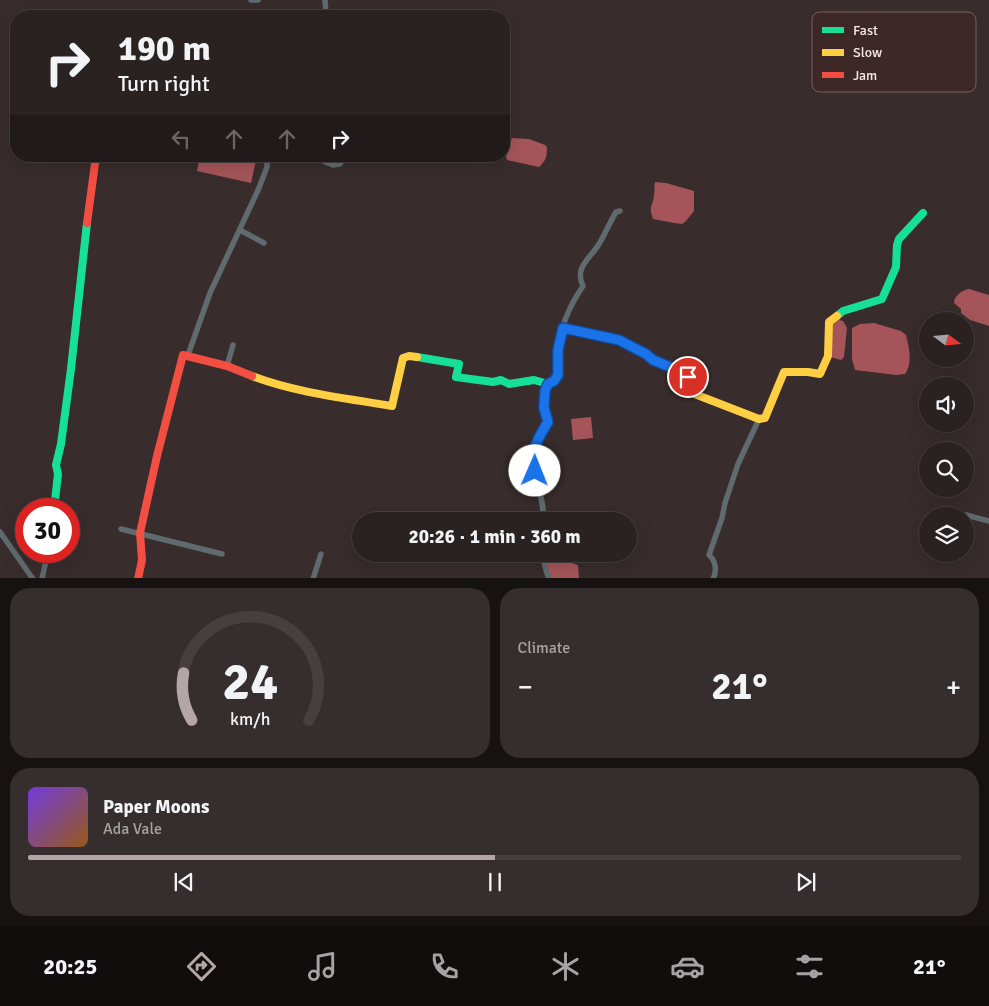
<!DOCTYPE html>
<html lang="en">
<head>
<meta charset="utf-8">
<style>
	body { margin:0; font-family:Signika,sans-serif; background:#362e2e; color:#f1f3f6; height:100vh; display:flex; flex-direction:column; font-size:19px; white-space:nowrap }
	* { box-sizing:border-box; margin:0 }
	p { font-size:16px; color:#a5a3a5 }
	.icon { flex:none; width:28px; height:28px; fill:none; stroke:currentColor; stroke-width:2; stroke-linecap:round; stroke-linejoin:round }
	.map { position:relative; height:578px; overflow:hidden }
	.details { display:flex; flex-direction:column; gap:10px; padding:10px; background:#171212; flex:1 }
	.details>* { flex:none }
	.guide { position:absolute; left:10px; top:10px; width:500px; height:152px; border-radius:20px; box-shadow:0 5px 20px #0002,0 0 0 1px #463e3f; background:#2a2121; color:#f1f3f6; overflow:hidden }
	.needle { width:32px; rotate:106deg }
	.tools { position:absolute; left:919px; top:312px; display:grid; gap:10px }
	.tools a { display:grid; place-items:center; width:55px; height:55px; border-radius:50%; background:#2a2121; box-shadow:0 5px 20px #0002,0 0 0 1px #463e3f; font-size:25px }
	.speed { position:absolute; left:15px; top:498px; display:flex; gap:10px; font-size:25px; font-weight:700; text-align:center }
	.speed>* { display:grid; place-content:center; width:65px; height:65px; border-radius:50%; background:#2a2121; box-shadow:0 5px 20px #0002,0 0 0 1px #463e3f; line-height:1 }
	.speed .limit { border:8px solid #d22; background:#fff; color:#111 }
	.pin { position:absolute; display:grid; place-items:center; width:42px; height:42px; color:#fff; margin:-21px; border:2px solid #fff; border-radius:50%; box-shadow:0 1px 5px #0007 }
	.me { position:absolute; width:55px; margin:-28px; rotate:1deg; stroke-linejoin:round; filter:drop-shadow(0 0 4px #0008) }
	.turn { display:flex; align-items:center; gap:18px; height:105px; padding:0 25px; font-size:22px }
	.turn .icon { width:65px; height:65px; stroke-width:2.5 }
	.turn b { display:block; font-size:35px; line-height:42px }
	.lanes { display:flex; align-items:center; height:48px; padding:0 25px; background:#0003; justify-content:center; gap:25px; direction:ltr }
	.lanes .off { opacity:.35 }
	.big { font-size:38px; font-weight:800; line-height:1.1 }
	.details .tile { flex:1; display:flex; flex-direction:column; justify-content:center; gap:8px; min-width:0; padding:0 18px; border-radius:20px; background:#362e2e }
	.details .dial { align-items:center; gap:0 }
	.dial svg { height:130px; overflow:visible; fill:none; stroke:#463e3f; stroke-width:7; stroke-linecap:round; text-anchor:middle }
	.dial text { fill:#f1f3f6; stroke:none }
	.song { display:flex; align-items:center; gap:15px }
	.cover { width:60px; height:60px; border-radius:8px; background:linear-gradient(135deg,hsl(260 70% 55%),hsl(30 70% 35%)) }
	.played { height:5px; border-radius:2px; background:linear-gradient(90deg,#b5a6a6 50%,#463e3f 50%) }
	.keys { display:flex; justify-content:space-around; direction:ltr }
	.heat { display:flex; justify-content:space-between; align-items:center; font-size:28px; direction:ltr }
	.details .tiles { flex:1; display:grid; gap:10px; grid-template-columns:1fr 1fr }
	.tile:last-child { grid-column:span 2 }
	.trip { position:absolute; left:352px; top:512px; width:285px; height:50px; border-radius:25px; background:#2a2121; box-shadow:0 5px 20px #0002,0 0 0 1px #463e3f; font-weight:800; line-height:50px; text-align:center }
	.tab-bar { display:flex; height:80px; justify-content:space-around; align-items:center; background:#110d0d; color:#a5a3a5 }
	.tab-bar .icon { width:35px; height:35px }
	.tab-bar .on { color:#b5a6a6 }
	.tab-bar b { font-size:22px; color:#f1f3f6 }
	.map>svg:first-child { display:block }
	.water { fill:#a5555a }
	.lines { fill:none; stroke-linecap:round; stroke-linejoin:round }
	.street { stroke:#606b6f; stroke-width:5.5 }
	.fast { stroke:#16e098; stroke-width:8 }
	.slow { stroke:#ffcf43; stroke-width:8 }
	.jam { stroke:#f24e42; stroke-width:8 }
	.route-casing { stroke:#114b97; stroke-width:12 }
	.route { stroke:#1a73e8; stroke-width:9 }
	.key { fill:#3d2727; stroke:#756161; stroke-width:1 }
	.key-label { font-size:14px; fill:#f8e8e8 }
</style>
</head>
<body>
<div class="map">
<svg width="989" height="579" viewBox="0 0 989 579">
	<rect width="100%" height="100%" fill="#382c2c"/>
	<path class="water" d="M512,138L529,139L545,145L547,147C547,156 546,161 539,167L507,160L506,156Z
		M200,156H257L251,183L197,171Z
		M655,182L666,183L694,191V211L686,221L682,224L674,223L653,219C648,205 653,207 654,195C655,190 654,187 655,182Z
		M969,289L989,295V326L970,320L961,313V309L954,303C954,296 962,290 969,289Z
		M839,320L843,321L847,328L844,357L841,360L830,357L832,324Z
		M874,323L901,331L906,335C909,347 913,363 905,374L896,375L855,370L852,359V328L860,324Z
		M591,417L593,438L573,440L571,419Z
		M558,559L578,565L579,578H552L549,575L546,560Z"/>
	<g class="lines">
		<path class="street" d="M251,0H258
			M325,0L326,13L330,16
			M311,156L333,165L340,164L345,156
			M240,230L264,243
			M188,355L210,293L259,188L267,167V156
			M227,366L233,345
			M966,515L989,521
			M543,521C546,494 525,464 537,439C540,433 545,427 548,422C545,412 540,395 548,385C552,380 556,380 558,374C561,366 558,358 558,351C560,327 570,305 583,286C574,267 590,259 599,244C605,234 610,222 616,212L620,211
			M121,529L222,554
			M0,532L33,579
			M541,554C546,561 544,572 550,579
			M42,579L48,551
			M313,579L321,554
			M713,579C717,571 716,561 709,555L722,518L725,503L738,464L759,419"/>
		<path class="fast" d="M837,316L843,311L882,299L896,267L897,245L899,239L923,213
			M417,357L459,364L456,377L493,382L501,380L509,384L534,380L548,384
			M54,509L58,474L56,465L61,444L71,369L87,223"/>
		<path class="slow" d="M563,328L619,340L646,354L653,360L680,371L697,382L692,393L759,419L765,418L784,372H808L820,374L828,356L829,322L837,316
			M252,376C297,393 345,398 392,406L403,358L409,356L417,357"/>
		<path class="jam" d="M87,223L96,156
			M138,579L142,560L140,533L157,456L183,355L227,366L252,376"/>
	</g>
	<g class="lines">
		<defs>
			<path id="route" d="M535,471C532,448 536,441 548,422L544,408L545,391L548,384L554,381L558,375V350L563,328L619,340L646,354L653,360L680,371L688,377"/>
		</defs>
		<use href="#route" class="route-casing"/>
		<use href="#route" class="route"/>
	</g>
	<rect x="812" y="12" width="164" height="80" rx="8" class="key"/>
	<rect x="822" y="27" width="22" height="6" fill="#16e098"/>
	<rect x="822" y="49" width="22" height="7" fill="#ffcf43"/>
	<rect x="822" y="72" width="22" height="6" fill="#f24e42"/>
	<g class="key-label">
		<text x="853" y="35">Fast</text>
		<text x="853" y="57">Slow</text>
		<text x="853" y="80">Jam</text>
	</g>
</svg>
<div class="tools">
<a><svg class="needle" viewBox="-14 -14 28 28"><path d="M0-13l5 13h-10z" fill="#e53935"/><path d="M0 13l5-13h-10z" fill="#a5a3a5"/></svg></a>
<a><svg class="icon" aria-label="sound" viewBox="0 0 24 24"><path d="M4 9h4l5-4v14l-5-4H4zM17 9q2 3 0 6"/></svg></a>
<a><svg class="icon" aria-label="search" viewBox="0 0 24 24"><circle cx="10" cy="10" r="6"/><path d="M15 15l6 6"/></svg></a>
<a><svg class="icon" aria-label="layers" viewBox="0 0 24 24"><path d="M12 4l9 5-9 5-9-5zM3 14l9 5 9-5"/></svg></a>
</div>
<div class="speed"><div class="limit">30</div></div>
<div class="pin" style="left:688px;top:377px;background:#d93025"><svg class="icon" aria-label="arrive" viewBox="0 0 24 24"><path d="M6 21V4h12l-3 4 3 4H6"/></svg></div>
<svg class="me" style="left:535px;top:471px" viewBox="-20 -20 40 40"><circle r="19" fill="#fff"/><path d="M0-13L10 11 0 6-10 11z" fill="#1a73e8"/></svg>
<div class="trip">20:26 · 1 min · 360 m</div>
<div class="guide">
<div class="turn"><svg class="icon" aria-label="right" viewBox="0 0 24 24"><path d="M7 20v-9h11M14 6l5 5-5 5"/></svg><div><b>190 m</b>Turn right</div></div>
<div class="lanes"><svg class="icon off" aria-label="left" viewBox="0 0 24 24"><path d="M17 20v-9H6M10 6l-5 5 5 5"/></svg><svg class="icon off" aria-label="ahead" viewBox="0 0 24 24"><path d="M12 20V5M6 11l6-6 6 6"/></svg><svg class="icon off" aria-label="ahead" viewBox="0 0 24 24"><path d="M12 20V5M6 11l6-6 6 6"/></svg><svg class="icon" aria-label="right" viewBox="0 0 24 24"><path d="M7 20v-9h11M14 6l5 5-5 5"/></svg></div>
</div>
</div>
<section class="details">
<div class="tiles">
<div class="tile dial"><svg viewBox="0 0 100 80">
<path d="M14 69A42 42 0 1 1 86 69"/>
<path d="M14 69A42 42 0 0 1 9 40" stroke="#b5a6a6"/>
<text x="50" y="56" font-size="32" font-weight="700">24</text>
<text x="50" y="72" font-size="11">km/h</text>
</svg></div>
<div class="tile"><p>Climate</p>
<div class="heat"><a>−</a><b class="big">21°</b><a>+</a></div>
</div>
<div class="tile">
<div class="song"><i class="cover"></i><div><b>Paper Moons</b><p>Ada Vale</p></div></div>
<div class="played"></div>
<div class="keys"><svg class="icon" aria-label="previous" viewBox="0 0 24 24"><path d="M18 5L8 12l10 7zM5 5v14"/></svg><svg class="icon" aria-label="pause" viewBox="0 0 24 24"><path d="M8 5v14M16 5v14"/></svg><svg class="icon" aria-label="next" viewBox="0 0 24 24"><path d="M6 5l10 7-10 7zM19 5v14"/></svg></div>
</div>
</div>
</section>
<nav class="tab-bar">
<b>20:25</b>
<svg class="icon on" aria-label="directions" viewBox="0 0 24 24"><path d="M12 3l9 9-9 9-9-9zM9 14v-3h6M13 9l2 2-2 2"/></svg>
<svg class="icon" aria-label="music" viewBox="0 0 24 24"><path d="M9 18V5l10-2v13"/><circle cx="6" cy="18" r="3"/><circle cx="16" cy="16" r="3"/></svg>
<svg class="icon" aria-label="phone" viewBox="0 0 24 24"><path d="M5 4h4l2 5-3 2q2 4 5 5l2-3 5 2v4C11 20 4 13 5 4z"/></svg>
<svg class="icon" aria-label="climate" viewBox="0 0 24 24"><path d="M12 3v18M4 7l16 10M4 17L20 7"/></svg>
<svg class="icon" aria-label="car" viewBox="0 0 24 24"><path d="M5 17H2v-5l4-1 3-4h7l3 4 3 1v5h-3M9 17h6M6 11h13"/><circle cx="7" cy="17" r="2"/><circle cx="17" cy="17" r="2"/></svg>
<svg class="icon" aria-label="filters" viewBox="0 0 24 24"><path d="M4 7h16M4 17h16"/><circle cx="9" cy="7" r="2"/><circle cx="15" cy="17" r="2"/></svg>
<b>21°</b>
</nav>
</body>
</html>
